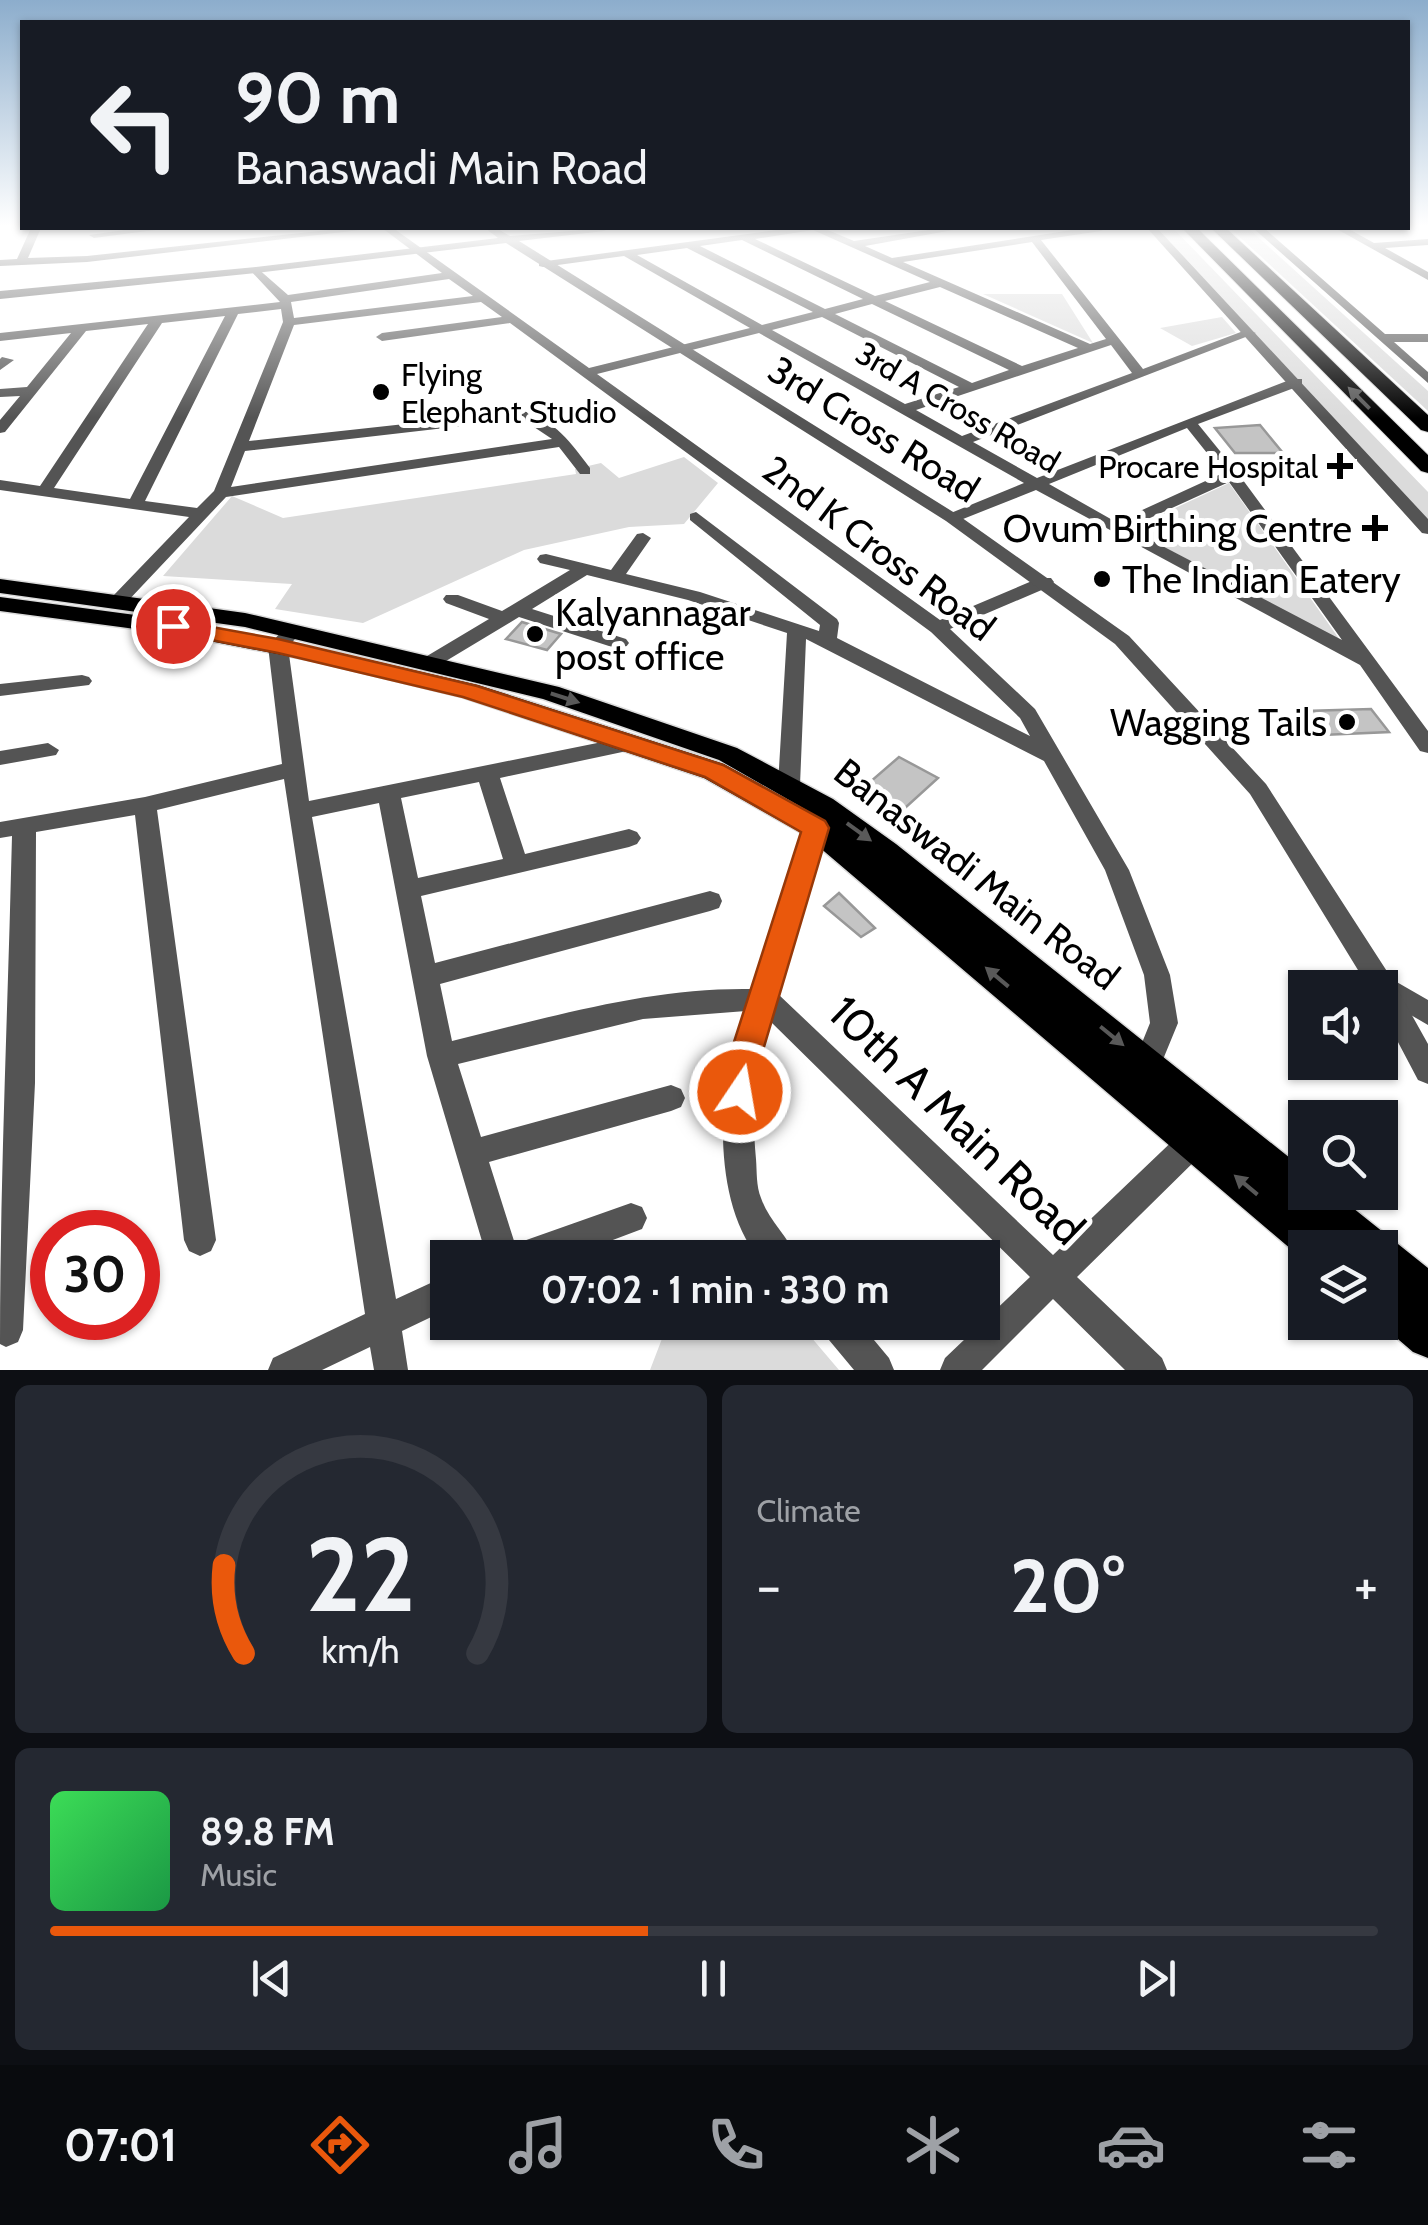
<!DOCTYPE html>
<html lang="en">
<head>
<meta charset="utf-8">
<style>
	body { margin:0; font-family:Cabin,sans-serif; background:#242831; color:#f1f3f6; height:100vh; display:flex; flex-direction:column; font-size:38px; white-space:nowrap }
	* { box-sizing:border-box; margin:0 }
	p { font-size:32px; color:#9ea1a6 }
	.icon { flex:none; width:55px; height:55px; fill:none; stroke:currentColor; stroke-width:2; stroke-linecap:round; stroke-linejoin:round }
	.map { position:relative; height:1370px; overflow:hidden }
	.sheet { display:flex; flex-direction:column; gap:15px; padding:15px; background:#0d0f14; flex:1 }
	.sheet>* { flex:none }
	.hud { position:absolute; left:20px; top:20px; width:1390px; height:210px; border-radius:0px; box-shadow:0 2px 8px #0004; background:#171b24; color:#f1f3f6; overflow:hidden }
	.tools { position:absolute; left:1288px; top:970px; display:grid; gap:20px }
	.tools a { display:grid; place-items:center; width:110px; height:110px; border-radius:0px; background:#171b24; box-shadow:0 2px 8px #0004; font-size:50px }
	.speed { position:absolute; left:30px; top:1210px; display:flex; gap:20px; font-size:50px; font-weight:700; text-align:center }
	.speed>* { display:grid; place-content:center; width:130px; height:130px; border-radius:50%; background:#171b24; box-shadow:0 2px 8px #0004; line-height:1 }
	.speed .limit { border:15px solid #d22; background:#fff; color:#111 }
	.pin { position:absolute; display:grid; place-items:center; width:85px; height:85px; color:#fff; margin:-42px; border:5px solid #fff; border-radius:50%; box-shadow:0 2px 10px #0007 }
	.me { position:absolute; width:110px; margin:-55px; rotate:12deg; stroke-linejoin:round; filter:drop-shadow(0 0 8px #0008) }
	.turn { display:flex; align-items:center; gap:35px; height:210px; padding:0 50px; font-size:45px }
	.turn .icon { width:130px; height:130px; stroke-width:2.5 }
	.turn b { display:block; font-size:70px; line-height:85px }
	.big { font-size:75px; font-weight:700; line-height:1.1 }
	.sheet .widget { flex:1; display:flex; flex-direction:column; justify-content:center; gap:15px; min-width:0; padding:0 35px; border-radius:15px; background:#242831 }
	.sheet .dial { align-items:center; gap:0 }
	.dial svg { height:260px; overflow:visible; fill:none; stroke:#363941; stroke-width:7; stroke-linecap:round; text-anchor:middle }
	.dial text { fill:#f1f3f6; stroke:none }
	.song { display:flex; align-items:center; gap:30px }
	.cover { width:120px; height:120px; border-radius:15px; background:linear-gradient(135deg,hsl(130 70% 55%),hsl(140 70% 35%)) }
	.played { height:10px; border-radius:5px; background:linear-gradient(90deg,#ea580c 45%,#363941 45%) }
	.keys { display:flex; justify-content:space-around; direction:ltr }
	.heat { display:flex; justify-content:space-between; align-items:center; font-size:55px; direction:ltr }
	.sheet .tiles { flex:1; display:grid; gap:15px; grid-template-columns:1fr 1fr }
	.widget:last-child { grid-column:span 2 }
	.trip { position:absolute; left:430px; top:1240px; width:570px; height:100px; border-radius:0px; background:#171b24; box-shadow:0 2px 8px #0004; font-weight:700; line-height:100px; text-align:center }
	.tab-bar { display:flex; height:160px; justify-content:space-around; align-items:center; background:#090b0e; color:#9ea1a6 }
	.tab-bar .icon { width:70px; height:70px }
	.tab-bar .current { color:#ea580c }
	.tab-bar b { font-size:45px; color:#f1f3f6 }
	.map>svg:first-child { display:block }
	.green { fill:#dbdbdb }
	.building { fill:#c4c4c4; stroke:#989898; stroke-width:2.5 }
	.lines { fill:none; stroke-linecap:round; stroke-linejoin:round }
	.primary-casing { stroke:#dbdbdb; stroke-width:3 }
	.trunk-casing { stroke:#dbdbdb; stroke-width:2 }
	.minor { fill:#545454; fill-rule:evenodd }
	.tertiary { fill:#545454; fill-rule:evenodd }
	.primary { fill:#000; fill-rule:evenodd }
	.trunk { fill:#000; fill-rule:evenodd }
	.oneway { fill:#595959 }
	.route { fill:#ea580c; stroke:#983908; stroke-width:2.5 }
	.poi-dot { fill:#000; stroke:#fff; stroke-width:4 }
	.labels { text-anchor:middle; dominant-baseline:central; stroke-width:10; stroke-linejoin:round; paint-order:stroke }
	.far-poi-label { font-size:32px; fill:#000; stroke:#fff; text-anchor:start }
	.far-street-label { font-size:32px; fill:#000; stroke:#fff }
	.street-label { font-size:38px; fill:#000; stroke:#fff }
	.poi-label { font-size:38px; fill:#000; stroke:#fff; text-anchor:end }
	.near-street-label { font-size:45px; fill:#000; stroke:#fff }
</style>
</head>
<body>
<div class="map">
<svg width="1428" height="1370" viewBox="0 0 1428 1370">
	<rect width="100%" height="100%" fill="#fff"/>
	<path class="green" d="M1156,228H1173L1428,492V526Z
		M1230,228H1248L1428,391V411Z
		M983,294H1062L1093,343Z
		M1222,317L1236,333L1192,346L1160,328Z
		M684,457L718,483L684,524L629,527L524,550L363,623L275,609L292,584L163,576L232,496L283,518L576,474L575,469L601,463L619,478Z
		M1229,483L1340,640L1130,529Z
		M668,1323H799L839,1370H650Z"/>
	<path class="building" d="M1260,425L1283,453H1235L1215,428Z
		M522,622L561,634L547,650L506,639Z
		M1371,709L1389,732L1322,735L1306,711Z
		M899,757L938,778L894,818L855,795Z
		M839,893L875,928L861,937L824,906Z"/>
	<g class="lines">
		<defs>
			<path id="primary" d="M0,579L245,613L559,687L737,748L833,799L896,844L1305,1170V1192H1333L1428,1268V1358L1413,1352L1378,1322L1380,1248H1305V1261L805,835L704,778L462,697L314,661L173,634L0,611V597L173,620L314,647L478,685L724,764L817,816L719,760L543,699L245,627L0,593Z"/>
			<path id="trunk" d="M1182,228H1197L1428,455V473L1421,471Z
				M1211,228H1226L1428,415V432L1421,430Z"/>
		</defs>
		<use href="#primary" class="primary-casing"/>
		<use href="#trunk" class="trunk-casing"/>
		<path class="minor" d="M31,228H41L28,258L87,256L348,228H377L87,262L0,266V260L17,259Z
			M139,228H170L94,238L89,235Z
			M382,228H393L589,368L750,328L624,256L543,267L539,266V262L791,228H823L854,241L942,228H964L865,246L892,258L1085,228H1106L1101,231L1041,240L1143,369L1246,330L1256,333L973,442L1037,478L1292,379H1302V385L1198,424L1237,472L1428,731V753L1420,751L1360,665L1036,490L958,521H946V515L1024,483L759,333L597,374L940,620L1039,578H1051L1054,582L1051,586L950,629L1035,709L1129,870L1170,975L1178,1023L1157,1074L1147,1077L1137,1074L1133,1065L1150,1023L1144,975L1105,870L1044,761L806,639L800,785L797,790H781L778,785L787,633L688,600L587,575L532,609L626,639L629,643L626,647H612L519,617L436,667H422L419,663L422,659L489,619L446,603L443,599L446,595H458L502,611L570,570L540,563L537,559L540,555L546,554L611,570L637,534L643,533L651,538L626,574L700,592L819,631L820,625L690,520V514L696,512L837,619L839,623L837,638L1030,736L1020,718L931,632L510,323L382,341L376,337L382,333L502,317L481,302L294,325L249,441L523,411C555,420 571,443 590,468V474H580L559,447L226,497L125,604H113L110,600L113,596L189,517L0,490V480L40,486L148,324L86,331L5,432L0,433V420L20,396L0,397V389L27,387L71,333L0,341V333L280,302L250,270L256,267L288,295L442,273ZM813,230L930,282L875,296L755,239ZM742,240L863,299L825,309L700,246ZM1032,242L1106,339L1090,344L903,262ZM687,248L813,312L762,325L637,255ZM449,279L473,296L294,318L291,302ZM940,287L1078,348L1022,366L885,301ZM872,304L1009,370L972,383L835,314ZM281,309L283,322L214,491L197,508L145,501L238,314ZM225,316L130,499L54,488L162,323ZM822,317L959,387L905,404L772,330ZM1111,345L1132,373L962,436L916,410ZM522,419L552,439L231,487L245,451ZM1187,428L1223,473L1116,522L1049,484ZM1229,482L1342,640L1128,528Z
			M578,228H590L592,230L587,233Z
			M1335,228H1347L1374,243L1428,239V245L1385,248L1428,272V280Z
			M2,357L14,360L0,370V359Z
			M292,626L301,632L288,647L309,801L627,737L638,744L627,751L500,778L525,854L629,829L637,832L641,838L637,844L629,847L421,896L435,963L710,891L719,894L722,901L719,908L710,911L440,984L452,1041C551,1017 650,987 753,989L808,817L811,811H827L830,817L778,994L1053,1255L1183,1131L1194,1127L1205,1131L1209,1141L1205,1151L1077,1277L1162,1358L1167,1370H1125L1053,1299L982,1370H940L945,1358L1030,1277L770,1021C755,1071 751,1107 756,1159C757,1172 756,1186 761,1198C769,1221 788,1236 797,1258H759C720,1212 718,1127 728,1071C731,1051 740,1030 746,1011L643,1019L458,1064L481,1137L671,1085L681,1089L685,1098L681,1107L671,1111L489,1162L515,1244L631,1203L642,1207L647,1218L642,1229L565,1258H487L427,1056L379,803L312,817L396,1299L448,1275V1309L402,1331L408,1370H374L370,1347L322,1370H268L273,1358L365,1314L284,779L157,810L216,1240L211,1251L200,1256L189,1251L184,1240L135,815L36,832L35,1083L23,1330L18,1342L6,1347L0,1344C0,1175 8,1006 12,836L0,838V822L145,797L282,764L268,646L285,628ZM479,782L503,859L418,878L401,798Z
			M82,675L89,677L92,681L89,685L0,696V684Z
			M48,743L59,750L56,755L0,765V751Z
			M1381,973L1428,1000V1025L1380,997V988H1370L1372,976Z
			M819,1322H859L889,1358L894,1370H854L824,1334Z"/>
		<path class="tertiary" d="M485,228H496L510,236L609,228L604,231L519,241L958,515L1129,636L1266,784L1390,976L1428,1044V1084L1418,1080L1380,1008V988H1369L1250,794L1115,644L946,521L506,243L256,273L0,299V291L256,267L498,238Z
			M1147,228H1157L1428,519V534L1422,533Z
			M1253,228H1264L1385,334H1428V342H1394L1428,372V383Z"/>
		<use href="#primary" class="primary"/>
		<use href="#trunk" class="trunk"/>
	</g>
	<defs><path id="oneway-solid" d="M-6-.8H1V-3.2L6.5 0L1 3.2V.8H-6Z" transform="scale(2.5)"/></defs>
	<g class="oneway">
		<use href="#oneway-solid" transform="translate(1359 398) rotate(-135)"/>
		<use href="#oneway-solid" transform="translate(565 698) rotate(18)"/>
		<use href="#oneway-solid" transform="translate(859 832) rotate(36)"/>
		<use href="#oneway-solid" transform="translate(997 977) rotate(-140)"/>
		<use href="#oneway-solid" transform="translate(1112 1036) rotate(39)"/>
		<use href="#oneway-solid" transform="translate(1246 1185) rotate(-140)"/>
	</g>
	<linearGradient id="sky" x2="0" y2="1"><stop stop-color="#8cadcc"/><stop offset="0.54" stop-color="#fff"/><stop offset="1" stop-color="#fff" stop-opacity="0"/></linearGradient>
	<rect width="1428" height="418" fill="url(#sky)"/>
	<path class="route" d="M173,620L278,639L477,686L723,765L825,821L829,828L758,1067L752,1103L740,1107L728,1103L724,1092L726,1067L801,832L705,777L463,697L278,653L165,631L162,626Z"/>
	<g class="poi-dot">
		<circle cx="381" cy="392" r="10"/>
		<path d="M1335 451h10v10h10v10h-10v10h-10v-10h-10v-10h10z"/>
		<path d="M1370 513h10v10h10v10h-10v10h-10v-10h-10v-10h10z"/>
		<circle cx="1102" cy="579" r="10"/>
		<circle cx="535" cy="634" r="10"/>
		<circle cx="1347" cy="722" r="10"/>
	</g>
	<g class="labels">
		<g class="far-poi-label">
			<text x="401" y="374">Flying<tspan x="401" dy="37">Elephant Studio</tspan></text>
			<text x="1318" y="466" text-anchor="end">Procare Hospital</text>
		</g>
		<g class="far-street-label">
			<text transform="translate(958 407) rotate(30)">3rd A Cross Road</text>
		</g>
		<g class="street-label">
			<text transform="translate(874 429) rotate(32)">3rd Cross Road</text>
			<text transform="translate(879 548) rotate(37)">2nd K Cross Road</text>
			<text transform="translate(977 874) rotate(38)">Banaswadi Main Road</text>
		</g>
		<g class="poi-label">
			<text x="1352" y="528">Ovum Birthing Centre</text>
			<text x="1122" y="579" text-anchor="start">The Indian Eatery</text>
			<text x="555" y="612" text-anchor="start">Kalyannagar<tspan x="555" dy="44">post office</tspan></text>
			<text x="1327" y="722">Wagging Tails</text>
		</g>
		<g class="near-street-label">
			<text transform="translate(957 1120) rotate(44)">10th A Main Road</text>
		</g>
	</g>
</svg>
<div class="tools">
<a><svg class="icon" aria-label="sound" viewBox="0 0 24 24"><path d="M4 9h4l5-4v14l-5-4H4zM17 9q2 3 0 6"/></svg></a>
<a><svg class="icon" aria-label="search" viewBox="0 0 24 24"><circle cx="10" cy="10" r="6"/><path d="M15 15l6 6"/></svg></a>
<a><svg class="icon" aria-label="layers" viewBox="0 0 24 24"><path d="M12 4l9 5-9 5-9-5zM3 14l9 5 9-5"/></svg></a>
</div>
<div class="speed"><div class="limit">30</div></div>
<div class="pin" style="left:173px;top:626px;background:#d93025"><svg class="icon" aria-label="arrive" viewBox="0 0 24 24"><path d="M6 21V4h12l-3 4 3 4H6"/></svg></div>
<svg class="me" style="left:740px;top:1092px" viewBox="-20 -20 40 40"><circle r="17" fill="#ea580c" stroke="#fff" stroke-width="3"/><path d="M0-11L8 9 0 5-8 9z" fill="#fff"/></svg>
<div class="trip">07:02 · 1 min · 330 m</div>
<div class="hud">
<div class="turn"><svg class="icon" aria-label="left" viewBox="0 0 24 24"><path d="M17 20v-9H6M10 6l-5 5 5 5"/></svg><div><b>90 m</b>Banaswadi Main Road</div></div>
</div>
</div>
<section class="sheet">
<div class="tiles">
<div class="widget dial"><svg viewBox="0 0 100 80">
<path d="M14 69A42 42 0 1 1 86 69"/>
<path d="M14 69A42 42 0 0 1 8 42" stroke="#ea580c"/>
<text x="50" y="56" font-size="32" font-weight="700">22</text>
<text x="50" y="72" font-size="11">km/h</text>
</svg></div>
<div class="widget"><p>Climate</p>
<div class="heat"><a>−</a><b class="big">20°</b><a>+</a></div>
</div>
<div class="widget">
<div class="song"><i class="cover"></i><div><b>89.8 FM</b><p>Music</p></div></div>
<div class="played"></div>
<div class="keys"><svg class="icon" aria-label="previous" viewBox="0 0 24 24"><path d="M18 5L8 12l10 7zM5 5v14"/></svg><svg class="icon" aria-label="pause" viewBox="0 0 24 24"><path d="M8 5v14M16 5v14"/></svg><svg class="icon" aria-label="next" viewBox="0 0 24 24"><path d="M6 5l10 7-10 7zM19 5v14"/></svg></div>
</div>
</div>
</section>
<nav class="tab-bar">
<b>07:01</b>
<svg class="icon current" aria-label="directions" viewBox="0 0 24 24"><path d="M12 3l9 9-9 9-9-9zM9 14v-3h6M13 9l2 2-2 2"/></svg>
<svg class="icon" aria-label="music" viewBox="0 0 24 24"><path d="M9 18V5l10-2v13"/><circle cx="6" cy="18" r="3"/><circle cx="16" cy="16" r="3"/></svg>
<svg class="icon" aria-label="phone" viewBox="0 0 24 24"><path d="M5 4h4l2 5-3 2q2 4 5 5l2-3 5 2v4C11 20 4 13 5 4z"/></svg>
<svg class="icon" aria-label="climate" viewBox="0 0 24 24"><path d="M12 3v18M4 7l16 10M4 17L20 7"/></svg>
<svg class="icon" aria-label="car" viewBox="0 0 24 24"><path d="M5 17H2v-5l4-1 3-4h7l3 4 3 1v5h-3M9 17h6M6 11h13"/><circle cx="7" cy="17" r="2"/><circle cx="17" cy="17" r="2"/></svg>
<svg class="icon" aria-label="filters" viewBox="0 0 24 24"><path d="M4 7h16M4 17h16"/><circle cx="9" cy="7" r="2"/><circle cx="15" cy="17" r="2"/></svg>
</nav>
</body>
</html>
